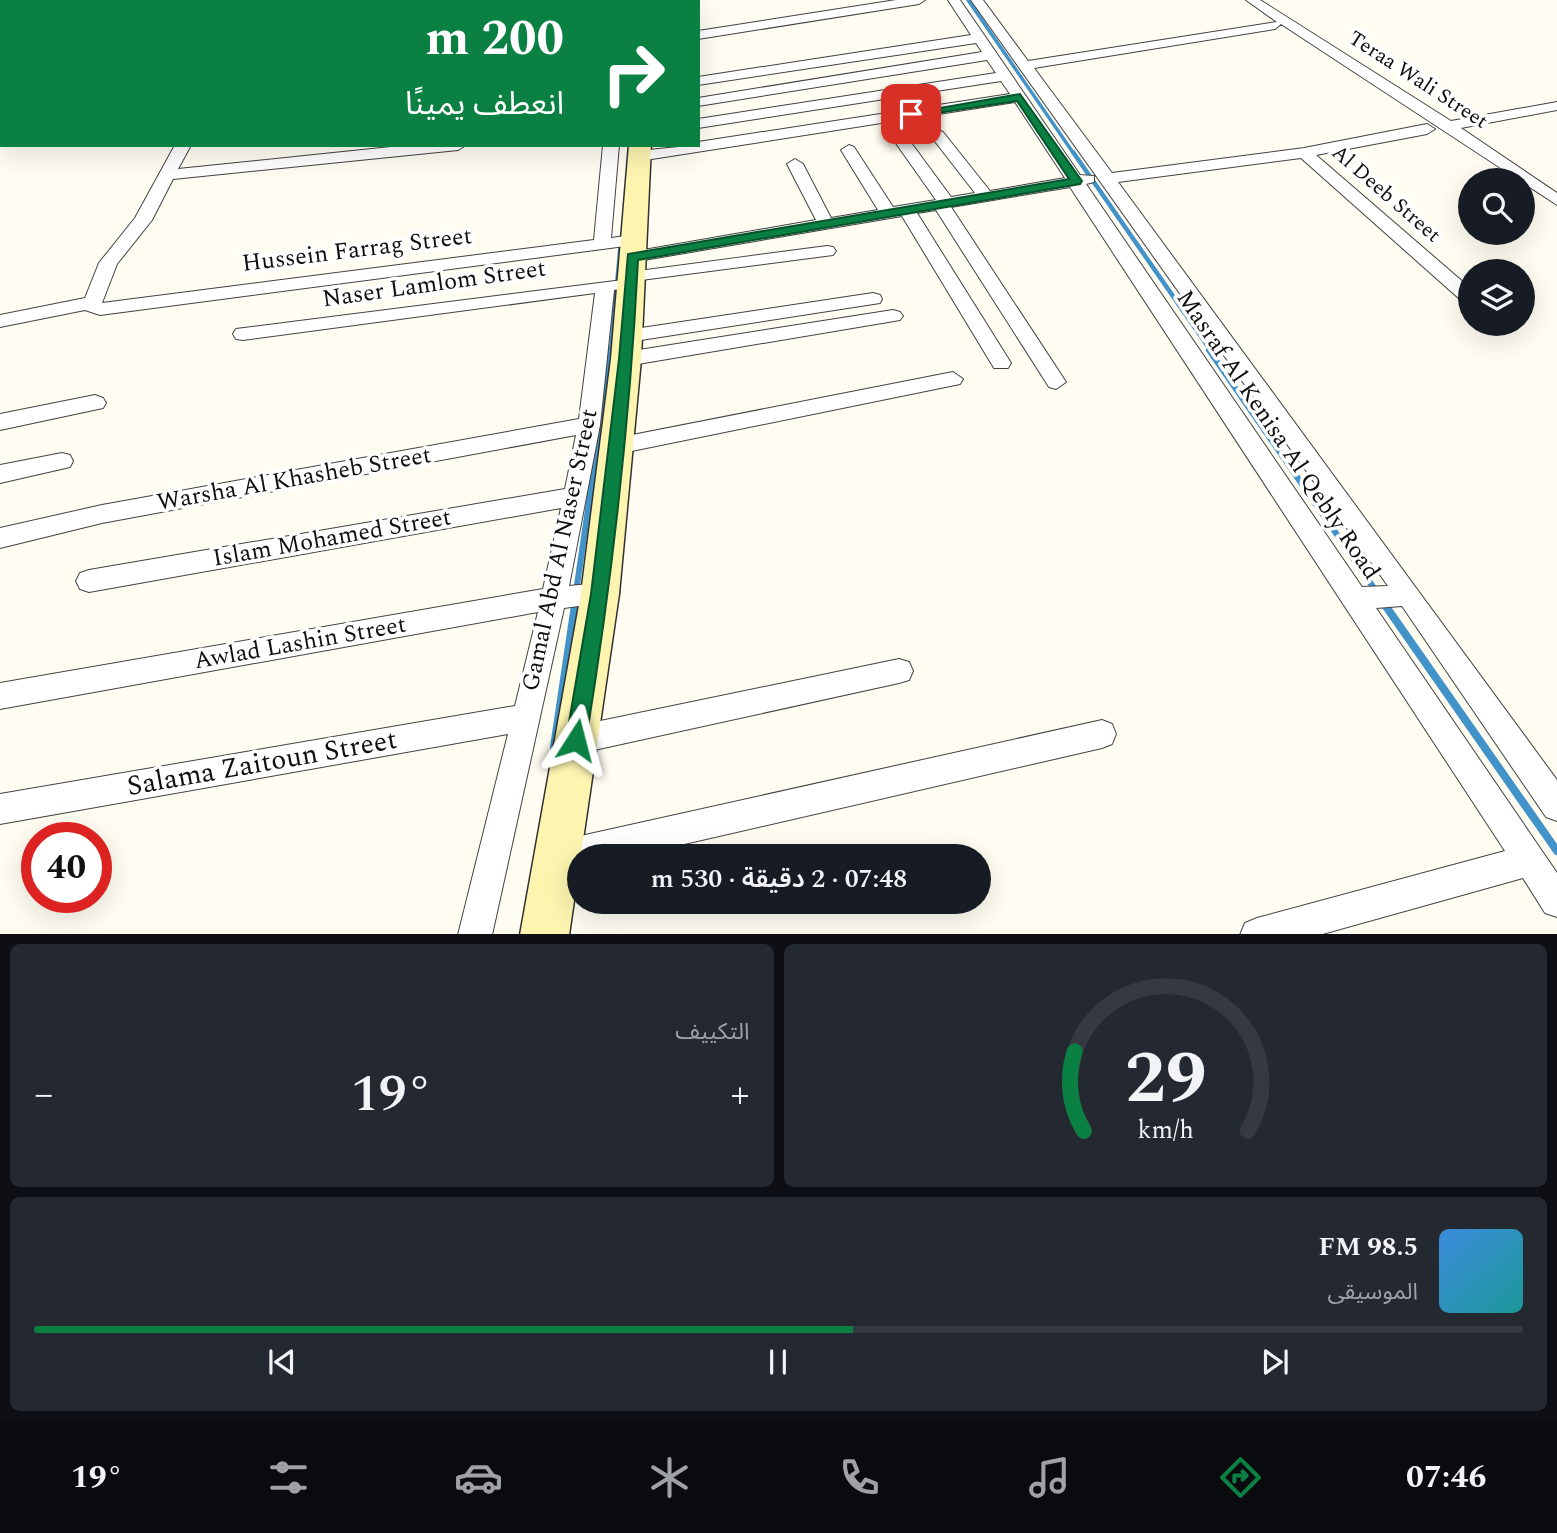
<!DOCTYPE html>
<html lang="ar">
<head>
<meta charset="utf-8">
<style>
	body { margin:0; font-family:Spectral,"Noto Sans Arabic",serif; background:#242831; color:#f1f3f6; direction:rtl; height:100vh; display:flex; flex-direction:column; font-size:26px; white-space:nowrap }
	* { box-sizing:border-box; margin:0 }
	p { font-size:23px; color:#9ea1a6 }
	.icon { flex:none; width:38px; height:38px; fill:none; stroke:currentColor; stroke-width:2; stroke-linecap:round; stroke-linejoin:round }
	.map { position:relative; height:934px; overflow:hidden; direction:ltr }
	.details { display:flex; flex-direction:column; gap:10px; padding:10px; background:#0d0f14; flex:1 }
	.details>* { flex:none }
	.top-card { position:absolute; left:0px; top:0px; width:700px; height:147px; box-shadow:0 7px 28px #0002; direction:rtl; background:#0b8043; color:#fff; overflow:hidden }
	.controls { position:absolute; left:1458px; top:168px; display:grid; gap:14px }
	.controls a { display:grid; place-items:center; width:77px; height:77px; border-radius:50%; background:#171b24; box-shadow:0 7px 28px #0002; font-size:35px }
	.speed { position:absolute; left:21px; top:822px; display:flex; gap:14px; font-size:35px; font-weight:700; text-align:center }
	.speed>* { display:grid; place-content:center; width:91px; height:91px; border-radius:50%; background:#171b24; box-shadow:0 7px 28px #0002; line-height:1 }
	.speed .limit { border:10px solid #d22; background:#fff; color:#111 }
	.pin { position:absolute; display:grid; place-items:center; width:60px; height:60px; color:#fff; margin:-30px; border-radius:14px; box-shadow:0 4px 10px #0006 }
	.me { position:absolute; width:77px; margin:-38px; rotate:9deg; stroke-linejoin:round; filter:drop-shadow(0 0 5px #0008) }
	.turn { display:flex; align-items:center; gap:24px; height:147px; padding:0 21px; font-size:32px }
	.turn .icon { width:91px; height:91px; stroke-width:2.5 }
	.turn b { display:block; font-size:49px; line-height:60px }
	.big { font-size:52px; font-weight:600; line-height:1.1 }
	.details .widget { flex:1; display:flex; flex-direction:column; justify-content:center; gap:10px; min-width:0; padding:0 24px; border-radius:10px; background:#242831 }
	.details .dial { align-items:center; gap:0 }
	.dial svg { height:182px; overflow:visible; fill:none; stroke:#363941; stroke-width:7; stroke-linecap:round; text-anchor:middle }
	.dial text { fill:#f1f3f6; stroke:none }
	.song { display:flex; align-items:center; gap:21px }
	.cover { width:84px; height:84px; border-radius:10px; background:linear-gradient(135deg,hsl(210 70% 55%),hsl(180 70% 35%)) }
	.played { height:7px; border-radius:4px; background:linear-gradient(90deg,#0b8043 55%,#363941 55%) }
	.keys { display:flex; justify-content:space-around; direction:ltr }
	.heat { display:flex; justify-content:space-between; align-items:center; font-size:38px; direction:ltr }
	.details .tiles { flex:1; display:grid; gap:10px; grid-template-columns:1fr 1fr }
	.widget:last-child { grid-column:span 2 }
	.trip { position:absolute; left:567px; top:844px; width:424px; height:70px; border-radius:35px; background:#171b24; box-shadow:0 7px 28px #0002; font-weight:600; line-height:70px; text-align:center; direction:rtl }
	.dock { display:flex; height:112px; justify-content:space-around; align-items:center; background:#090b0e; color:#9ea1a6 }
	.dock .icon { width:49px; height:49px }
	.dock .active { color:#0b8043 }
	.dock b { font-size:32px; color:#f1f3f6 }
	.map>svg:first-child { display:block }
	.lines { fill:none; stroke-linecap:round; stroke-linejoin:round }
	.stream-far3 { stroke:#4193c9; stroke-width:3.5 }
	.stream-far2 { stroke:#4193c9; stroke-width:4.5 }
	.stream-far1 { stroke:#4193c9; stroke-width:6 }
	.stream { stroke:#4193c9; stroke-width:8 }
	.street-casing { stroke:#424242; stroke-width:2 }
	.secondary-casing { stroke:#313131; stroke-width:3 }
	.street { fill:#fff; fill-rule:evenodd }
	.secondary { fill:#fcf4af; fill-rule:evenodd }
	.route { fill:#0b8043; stroke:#07532c; stroke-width:2 }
	.labels { text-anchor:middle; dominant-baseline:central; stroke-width:7; stroke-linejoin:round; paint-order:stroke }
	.far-street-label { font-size:21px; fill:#0f0f0f; stroke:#fff }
	.street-label { font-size:24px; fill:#0f0f0f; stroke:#fff }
	.near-street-label { font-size:28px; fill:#0f0f0f; stroke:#fff }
</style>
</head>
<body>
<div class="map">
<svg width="1557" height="935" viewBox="0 0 1557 935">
	<rect width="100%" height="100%" fill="#fffcf2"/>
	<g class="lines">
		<path class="stream-far3" d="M968,0L1074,154"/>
		<path class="stream-far2" d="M1073,152L1211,351
			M611,351L621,241"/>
		<path class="stream-far1" d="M1209,350L1376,591
			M1384,603L1386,606
			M574,606L611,350"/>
		<path class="stream" d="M1385,605L1557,851
			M554,747L575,605"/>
		<defs>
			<path id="street" d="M249,0H261V2H249Z
				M626,0H638V2H626Z
				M896,0H925L919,4L698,39V31Z
				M948,0H960L1080,175L1094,176V182L1086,184L1362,587L1388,586L971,0H983L1028,61L1277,22L1246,0H1260L1451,121L1557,102V110L1461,128L1557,193V205L1281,24L1275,29L1034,68L1112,173L1304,148L1427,124L1435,129L1427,134L1316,155L1470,288V304L1463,302L1301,158L1118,182L1557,780V821L1546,817L1402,606L1376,608L1557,873V917L1545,913L1523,878L1319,935H1240L1245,923L1257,918L1505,851L1070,187L951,207L1066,382L1056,389L1049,387L936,210L917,213L1011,363L1008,368H994L902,216L632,262L623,257L632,252L816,220L787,164L795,159L803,164L831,218L878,210L841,150L849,145L854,147L893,207L936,200L888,132L896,127L901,129L951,197L975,193L930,135L938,130L943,132L990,191L1065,178L1015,102L639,161L631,156L639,151L698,145V142L1010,94L1001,81L698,128V119L996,73L987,60L698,106V98L982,52L976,43L698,85V77L971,35Z
				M175,145H191L178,169L410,145H466L458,150L173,179L152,220L117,264L102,303L594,240L603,145H619L611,238L633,235L642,240L633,245L100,315L85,310L0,327V315L85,298L99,263L135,218Z
				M827,246L833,247L836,251L833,255L626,282L625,288L614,290L600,425L569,586L600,583L609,586L613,594L609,602L564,608L492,935H458L508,734L0,824V794L515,706L538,612L0,709V683L543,589L561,508L89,592L80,589L76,581L80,573L89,570L565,489L576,435L102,523L0,548V528L102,505L579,419L595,293L243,340L236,339L233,334L236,329L623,280L624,274L631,272Z
				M873,293L880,295L882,299L880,303L628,342L618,336L628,330Z
				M893,310L900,312L903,316L900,320L626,366L616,359L626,352Z
				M953,372L963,379L960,384L617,454L609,452L606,446L609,440L617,438Z
				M95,395L103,398L106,403L103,408L0,430V414Z
				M62,453L70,455L73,461L70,467L0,483V465Z
				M899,659L909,662L913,671L909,680L899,683L576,754L566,750L562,740L566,730L576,726Z
				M1102,720L1112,724L1116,734L1112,744L1102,748L632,856H579V868L558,873L547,868L542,857L547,846L558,841Z"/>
			<path id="secondary" d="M650,0H668V2H650Z
				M629,145H651L641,359L619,594L569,935H520L581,594L611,359Z"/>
		</defs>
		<use href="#street" class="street-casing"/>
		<use href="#secondary" class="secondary-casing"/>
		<use href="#street" class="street"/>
		<use href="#secondary" class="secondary"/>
	</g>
	<path class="route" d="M1020,94L1082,181L1080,184L638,260C630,421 612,580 586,740L583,747L576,749L569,747L566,740L591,594L619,359L628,254L1069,179L1017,101L911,117L906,114Z"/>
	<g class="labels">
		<g class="far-street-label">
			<text transform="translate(1418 80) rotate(33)">Teraa Wali Street</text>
			<text transform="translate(1386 194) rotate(41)">Al Deeb Street</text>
		</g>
		<g class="street-label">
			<text transform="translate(357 250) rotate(-7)">Hussein Farrag Street</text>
			<text transform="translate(434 284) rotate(-8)">Naser Lamlom Street</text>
			<text transform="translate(1278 435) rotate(56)">Masraf Al Kenisa Al Qebly Road</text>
			<text transform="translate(294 479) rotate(-10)">Warsha Al Khasheb Street</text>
			<text transform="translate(332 538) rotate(-10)">Islam Mohamed Street</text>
			<text transform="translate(560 550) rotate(-78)">Gamal Abd Al Naser Street</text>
			<text transform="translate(300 643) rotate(-10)">Awlad Lashin Street</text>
		</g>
		<g class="near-street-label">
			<text transform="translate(262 763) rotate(-10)">Salama Zaitoun Street</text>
		</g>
	</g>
</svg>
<div class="controls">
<a><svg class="icon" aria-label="search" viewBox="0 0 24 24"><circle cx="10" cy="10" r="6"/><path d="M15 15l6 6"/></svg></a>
<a><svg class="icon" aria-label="layers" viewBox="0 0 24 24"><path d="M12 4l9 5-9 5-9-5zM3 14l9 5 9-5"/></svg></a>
</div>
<div class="speed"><div class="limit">40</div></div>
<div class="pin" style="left:911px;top:114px;background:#d93025"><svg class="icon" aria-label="arrive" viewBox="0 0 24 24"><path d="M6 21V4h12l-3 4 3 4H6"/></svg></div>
<svg class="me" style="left:576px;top:740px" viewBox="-20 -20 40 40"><path d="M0-17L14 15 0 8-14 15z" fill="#0b8043" stroke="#fff" stroke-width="4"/></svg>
<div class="trip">07:48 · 2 دقيقة · 530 m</div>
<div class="top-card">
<div class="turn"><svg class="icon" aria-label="right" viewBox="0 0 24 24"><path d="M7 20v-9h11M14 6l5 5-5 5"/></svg><div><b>200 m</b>انعطف يمينًا</div></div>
</div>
</div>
<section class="details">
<div class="tiles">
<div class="widget dial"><svg viewBox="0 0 100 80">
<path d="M14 69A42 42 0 1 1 86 69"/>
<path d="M14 69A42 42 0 0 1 10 34" stroke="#0b8043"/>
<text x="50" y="56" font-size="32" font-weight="700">29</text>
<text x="50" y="72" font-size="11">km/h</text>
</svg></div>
<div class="widget"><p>التكييف</p>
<div class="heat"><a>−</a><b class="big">19°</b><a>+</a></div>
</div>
<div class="widget">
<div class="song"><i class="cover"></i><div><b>98.5 FM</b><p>الموسيقى</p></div></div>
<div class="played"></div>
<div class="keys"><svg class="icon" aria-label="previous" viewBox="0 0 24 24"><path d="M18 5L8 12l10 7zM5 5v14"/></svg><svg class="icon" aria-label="pause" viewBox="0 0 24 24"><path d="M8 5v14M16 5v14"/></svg><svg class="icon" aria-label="next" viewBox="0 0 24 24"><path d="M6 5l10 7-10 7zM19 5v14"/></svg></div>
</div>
</div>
</section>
<nav class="dock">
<b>07:46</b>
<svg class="icon active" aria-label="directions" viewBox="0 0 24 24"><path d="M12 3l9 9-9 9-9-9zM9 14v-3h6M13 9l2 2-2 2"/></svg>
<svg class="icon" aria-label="music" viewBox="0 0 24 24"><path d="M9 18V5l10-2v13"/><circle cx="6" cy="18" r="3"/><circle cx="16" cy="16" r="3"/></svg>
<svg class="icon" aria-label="phone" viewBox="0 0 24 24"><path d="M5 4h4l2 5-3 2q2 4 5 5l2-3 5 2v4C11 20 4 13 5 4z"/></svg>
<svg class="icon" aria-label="climate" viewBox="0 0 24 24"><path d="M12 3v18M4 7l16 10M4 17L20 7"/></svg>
<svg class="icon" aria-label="car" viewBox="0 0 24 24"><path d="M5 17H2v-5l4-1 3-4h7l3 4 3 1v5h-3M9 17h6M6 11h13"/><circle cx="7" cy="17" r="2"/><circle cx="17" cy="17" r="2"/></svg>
<svg class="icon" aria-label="filters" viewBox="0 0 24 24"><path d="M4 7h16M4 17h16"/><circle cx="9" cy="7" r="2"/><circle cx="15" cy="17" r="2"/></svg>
<b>19°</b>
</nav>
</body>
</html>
